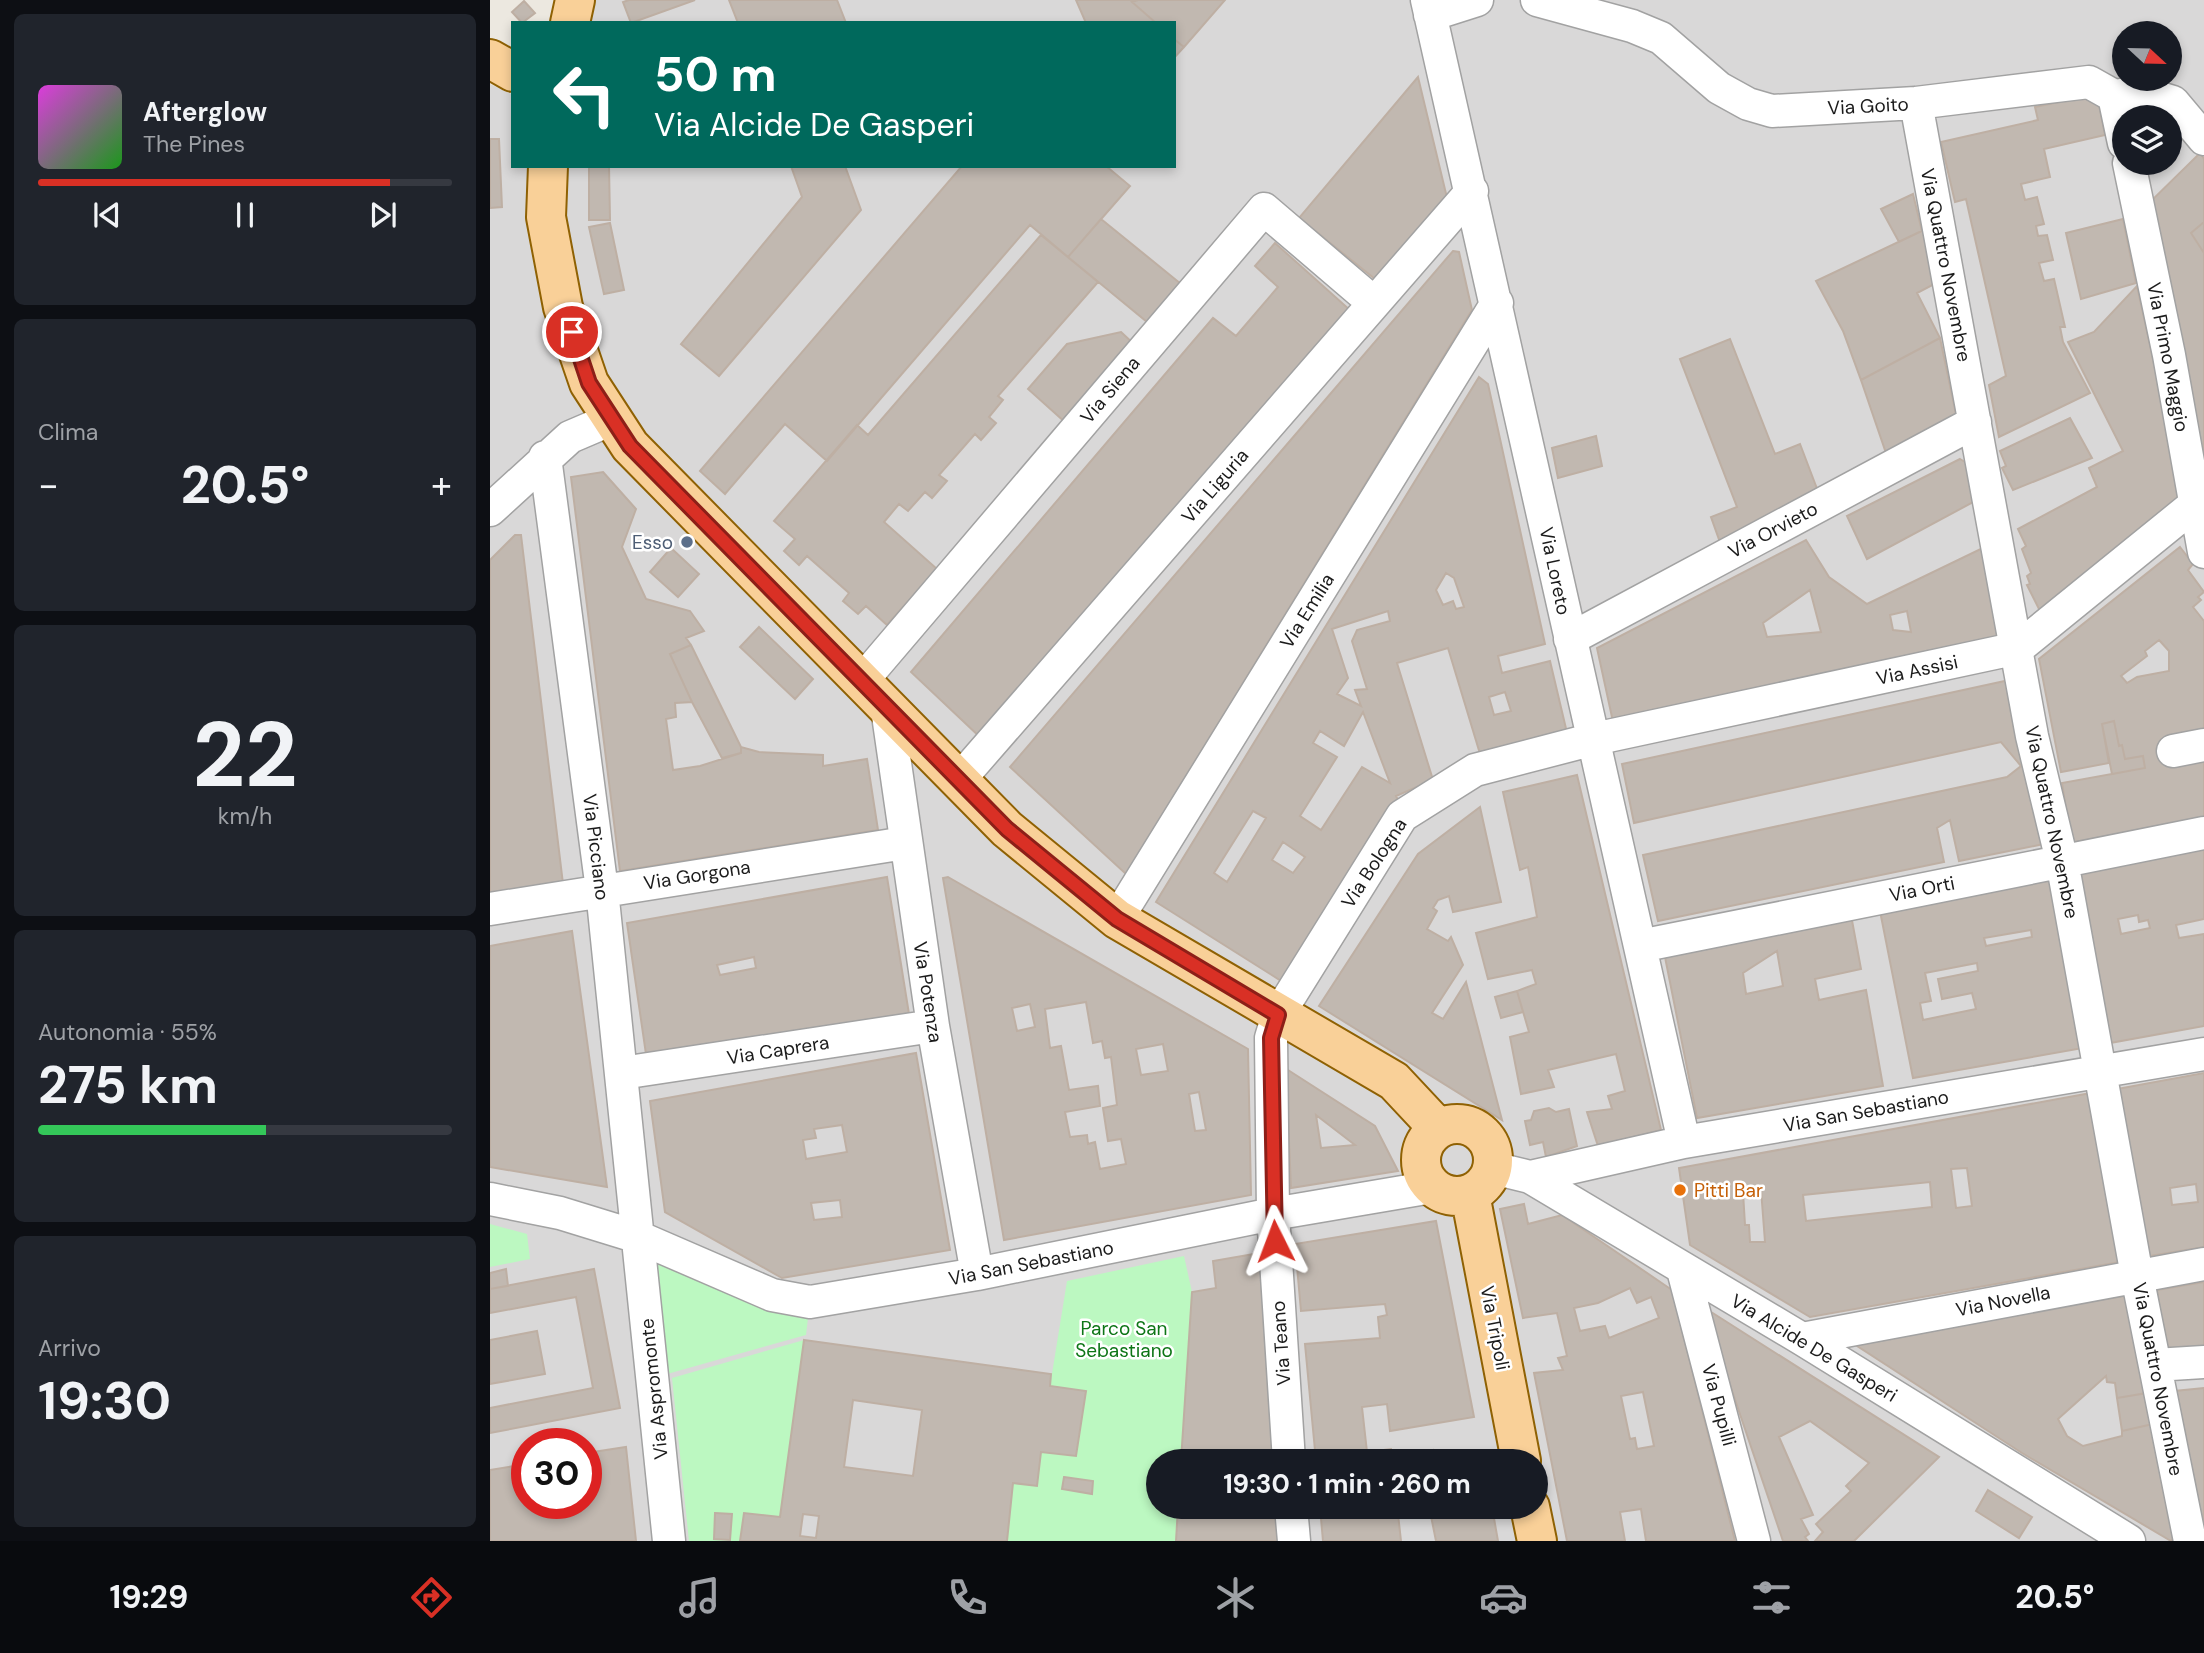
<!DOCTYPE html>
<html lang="it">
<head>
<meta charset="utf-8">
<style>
	body { margin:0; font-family:"DM Sans",sans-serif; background:#20242c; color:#f1f3f6; height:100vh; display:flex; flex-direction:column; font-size:26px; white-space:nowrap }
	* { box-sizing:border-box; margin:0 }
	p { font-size:23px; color:#9ea1a6 }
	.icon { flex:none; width:38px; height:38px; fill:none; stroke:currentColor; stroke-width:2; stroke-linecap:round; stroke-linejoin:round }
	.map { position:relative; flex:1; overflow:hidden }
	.sheet { display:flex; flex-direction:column; gap:14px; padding:14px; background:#0d0f14; width:490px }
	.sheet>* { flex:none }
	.banner { position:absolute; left:21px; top:21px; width:665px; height:147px; border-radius:0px; box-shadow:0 4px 10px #0003; background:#00695c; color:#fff; overflow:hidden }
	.needle { width:46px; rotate:112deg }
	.fabs { position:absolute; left:1622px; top:21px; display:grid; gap:14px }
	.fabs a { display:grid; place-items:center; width:70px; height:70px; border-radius:50%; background:#171b24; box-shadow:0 4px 10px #0003; font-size:35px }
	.speed { position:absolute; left:21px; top:1428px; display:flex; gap:14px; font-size:35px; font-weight:700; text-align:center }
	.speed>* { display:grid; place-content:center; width:91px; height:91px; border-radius:50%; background:#171b24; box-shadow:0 4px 10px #0003; line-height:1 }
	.speed .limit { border:10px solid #d22; background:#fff; color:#111 }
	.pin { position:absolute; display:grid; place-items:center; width:60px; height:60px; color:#fff; margin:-30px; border:4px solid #fff; border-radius:50%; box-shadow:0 2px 7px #0007 }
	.me { position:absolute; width:77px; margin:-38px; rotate:357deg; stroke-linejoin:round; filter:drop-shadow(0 0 5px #0008) }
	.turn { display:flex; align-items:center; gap:24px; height:147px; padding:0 28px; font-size:32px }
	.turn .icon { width:91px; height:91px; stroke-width:2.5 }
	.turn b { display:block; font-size:49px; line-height:60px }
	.big { font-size:52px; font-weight:700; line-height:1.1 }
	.sheet .card { flex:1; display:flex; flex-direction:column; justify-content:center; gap:10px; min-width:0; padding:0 24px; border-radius:10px; background:#20242c }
	.sheet .dial { align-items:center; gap:0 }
	.dial b { font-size:91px; line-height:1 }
	.song { display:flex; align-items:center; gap:21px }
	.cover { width:84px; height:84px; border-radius:10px; background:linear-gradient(135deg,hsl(300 70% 55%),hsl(120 70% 35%)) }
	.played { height:7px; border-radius:4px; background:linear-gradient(90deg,#d93025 85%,#363941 85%) }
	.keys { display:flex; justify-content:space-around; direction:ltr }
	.heat { display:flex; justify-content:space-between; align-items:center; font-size:38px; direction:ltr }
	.charge { height:10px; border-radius:5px; background:linear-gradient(90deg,#34c759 55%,#363941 0) }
	.trip { position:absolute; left:656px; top:1449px; width:402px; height:70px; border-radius:35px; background:#171b24; box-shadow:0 4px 10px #0003; font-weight:700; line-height:70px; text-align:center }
	.menu { display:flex; height:112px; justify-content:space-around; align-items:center; background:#090b0e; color:#9ea1a6 }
	.menu .icon { width:49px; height:49px }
	.menu .selected { color:#d93025 }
	.menu b { font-size:32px; color:#f1f3f6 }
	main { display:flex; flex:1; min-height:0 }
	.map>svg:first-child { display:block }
	.residential { fill:#d9d8d8; fill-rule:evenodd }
	.park { fill:#bcf8c1 }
	.building { fill:#c1b8b0; stroke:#beafa3; stroke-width:2; fill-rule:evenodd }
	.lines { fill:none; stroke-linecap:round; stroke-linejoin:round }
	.minor-casing { stroke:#a2a2a2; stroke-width:35 }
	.major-casing { stroke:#8f6103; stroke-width:42 }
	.minor { stroke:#fff; stroke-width:32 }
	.major { stroke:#f9d098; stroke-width:38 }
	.route-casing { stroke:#8d1f18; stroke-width:18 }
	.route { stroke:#d93025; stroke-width:12 }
	.service-dot { fill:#5c6f8a; stroke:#fff; stroke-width:2.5 }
	.food-dot { fill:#e8710a; stroke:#fff; stroke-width:2.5 }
	.labels { text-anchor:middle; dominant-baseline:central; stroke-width:5; stroke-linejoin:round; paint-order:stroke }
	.street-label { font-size:19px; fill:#1b1b1b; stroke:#fff }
	.service-label { font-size:19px; fill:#4e5e75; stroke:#fff; text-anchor:end }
	.food-label { font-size:19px; fill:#c56008; stroke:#fff; text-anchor:start }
	.park-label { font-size:19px; fill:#0d7516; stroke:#fff }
</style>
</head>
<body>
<main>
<section class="sheet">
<div class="card">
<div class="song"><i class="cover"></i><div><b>Afterglow</b><p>The Pines</p></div></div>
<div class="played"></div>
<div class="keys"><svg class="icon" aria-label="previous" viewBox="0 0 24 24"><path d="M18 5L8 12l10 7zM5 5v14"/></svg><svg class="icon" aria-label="pause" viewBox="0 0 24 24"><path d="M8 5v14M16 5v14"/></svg><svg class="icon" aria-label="next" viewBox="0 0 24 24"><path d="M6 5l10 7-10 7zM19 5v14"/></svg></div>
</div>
<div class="card"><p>Clima</p>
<div class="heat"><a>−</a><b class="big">20.5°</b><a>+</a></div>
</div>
<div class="card dial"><b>22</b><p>km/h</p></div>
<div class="card"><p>Autonomia · 55%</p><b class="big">275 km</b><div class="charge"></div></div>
<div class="card"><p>Arrivo</p><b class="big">19:30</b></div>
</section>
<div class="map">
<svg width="1714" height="1541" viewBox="0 0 1714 1541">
	<rect width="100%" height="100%" fill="#ece8e0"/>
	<path class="residential" d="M104,0H1714V1541H0V84L23,95V166H684V23H98ZM1634,33H1680V79H1634ZM1634,117H1680V163H1634ZM37,1444H96V1503H37ZM668,1461H1046V1507H668Z"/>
	<path class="park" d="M0,1224L37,1234L40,1259L0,1267Z
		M160,1255L318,1318L316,1335L170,1376Z
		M694,1256L702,1292L691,1461H668V1507H688L686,1541H517L523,1483L547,1486L551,1452L586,1456L595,1391L560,1386L577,1281Z
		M314,1340L290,1517L254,1513L250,1541H199L182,1378Z"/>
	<path class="building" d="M139,0H205L141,23L133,2Z
		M239,0H347L356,23H248Z
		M586,0H648L642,2L666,23H596Z
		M648,0H735L694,47L684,39V23H666L642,2Z
		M34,1L45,13L32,23L22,12Z
		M684,39L694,47L684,58Z
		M928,77L958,202L890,283L809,218Z
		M1607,94L1615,135L1554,149L1560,177L1531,184L1535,200L1547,197L1554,224L1546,226L1548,236L1557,235L1563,260L1549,263L1554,281L1564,279L1575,327H1570L1573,342L1600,393L1509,437L1499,385L1516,376L1476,199L1465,202L1451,142L1548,120L1545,107Z
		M0,139H9L12,207L0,208Z
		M1710,153L1714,159V222L1701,233L1714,253V475L1658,204Z
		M99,166H119L120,220H99Z
		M301,166H355L371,210L229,376L191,344L312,197Z
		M472,166H616L640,186L578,257L540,225L337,461L295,424L235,494L210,471Z
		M1423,194L1432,231L1409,242L1391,209Z
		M611,219L696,288L662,326L578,257Z
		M1633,219L1646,283L1591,299L1576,233Z
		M1714,222V253L1701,233Z
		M120,223L134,290L114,294L99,227Z
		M1440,227L1454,279L1427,293L1450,338L1371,380L1353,331L1326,281Z
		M551,235L608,282L508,396L513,400L499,417L506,423L491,440L485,434L449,475L457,481L442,498L435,492L418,511L409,504L394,522L447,569L397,625L376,606L368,614L353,601L359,593L317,556L309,565L294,551L305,539L284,521L367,425L378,435Z
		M785,243L861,311L492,739L421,672L723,318L746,336L788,287L765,266Z
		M963,251L969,252L982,310L636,874L520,767Z
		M1647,286L1693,495L1550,611L1537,585L1540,584L1537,576L1541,573L1532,549L1536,546L1528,529L1607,487L1599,468L1633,451L1578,342L1604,332Z
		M631,332L645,345L576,423L538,389L577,344Z
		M1450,338L1467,419L1396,453L1371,380Z
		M1240,339L1285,454L1310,444L1329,494L1231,545L1221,517L1247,507L1190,359Z
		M989,377L998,384L1055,644L1008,656L1012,673L1060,661L1078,737L991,757L958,648L907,663L943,780L906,796L910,804L796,984L666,902ZM956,573L964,578L974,607L966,609L963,601L953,605L946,590ZM898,611L900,621L867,630L862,641L877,689L865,690L871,706L847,694L858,678L842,629ZM1015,692L1021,711L1004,715L999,697ZM873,712L900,783L872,767L831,830L810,816L847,757L823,743L830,731L854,746ZM763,811L776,818L737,882L724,873ZM793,842L815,857L803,873L782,860Z
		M1580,418L1602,458L1523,490L1512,468L1516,466L1510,451Z
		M1106,436L1112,466L1068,478L1062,448Z
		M1470,459L1478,464L1487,500L1377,559L1357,516Z
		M113,472L146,509L132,547L156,599L200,611L214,631L196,638L201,645L180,654L202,702L185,703L186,717L176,719L183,770L210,766L251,753V747L269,752L333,755V766L377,759L388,830L130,871L81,477Z
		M25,535H31L73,884L0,896V560Z
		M1316,540L1339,577L1377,604L1499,545L1517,641L1125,731L1107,648ZM1320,590L1331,632L1277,637L1273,623ZM1417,611L1421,632L1403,630L1400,615Z
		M1690,547L1703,564L1698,570L1714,592L1708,597L1711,600L1703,607L1714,621V735L1668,746L1669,752L1714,757V817L1581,843L1572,783L1655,768L1653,756L1635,759L1632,745L1629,746L1624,721L1612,724L1619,763L1571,772L1549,659ZM1669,640L1679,651V671L1647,677L1637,683L1631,676L1657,656L1655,651Z
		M181,548L209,574L188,597L160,572Z
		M269,627L323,679L305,699L250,647Z
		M201,645L251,747V753L232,758L202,702L180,654Z
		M1524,679L1554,844L1469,861L1460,820L1447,828L1454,862L1168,921L1153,855L1517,777L1531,766L1511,742L1144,823L1132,764Z
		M1624,721L1629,746L1632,745L1635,759L1653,756L1655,768L1622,774L1612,724Z
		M1087,775L1171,1130L1108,1146L1097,1112L1122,1109L1118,1096L1135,1091L1126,1054L1058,1070L1064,1087L1031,1094L1020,1037L1039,1032L1027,991L1046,984L1042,970L998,979L986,933L1047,917L1038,867L1030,870L1013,792Z
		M990,807L1011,902L963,912L959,896L948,900L943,908L947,911L937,929L958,941L961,937L973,965L942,1013L953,1019L976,982L1012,1120L829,1006L928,854Z
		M1714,849V919L1686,925L1689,938L1714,934V1026L1620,1043L1590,870ZM1648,915L1649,922L1658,920L1660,928L1631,934L1628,919Z
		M1561,876L1593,1048L1423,1078L1390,911ZM1541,930L1542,937L1496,946L1494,938ZM1487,963L1488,971L1448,979L1452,999L1482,993L1486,1009L1433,1020L1430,1003L1441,1001L1435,973Z
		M397,877L419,1014L157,1061L137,923ZM264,957L266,968L230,975L227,965Z
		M458,877L758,1049L761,1195L514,1240L453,878ZM596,1002L603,1043L612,1041L615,1058L621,1057L627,1105L613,1108L618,1141L631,1139L636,1164L610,1169L605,1142L598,1144L597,1135L580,1137L575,1112L610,1106L608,1086L579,1090L571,1046L560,1048L555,1009ZM540,1004L545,1027L527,1031L522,1008ZM673,1044L678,1071L651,1075L646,1049ZM709,1092L716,1130L705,1131L699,1094Z
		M1361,915L1371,969L1325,979L1329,1000L1376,990L1393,1086L1207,1118L1174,952ZM1287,951L1293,986L1256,994L1253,973Z
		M82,931L117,1187L0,1167V946Z
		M1027,991L1033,1012L1011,1018L1005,997Z
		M426,1053L460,1250L292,1278L175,1212L160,1101ZM352,1125L357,1152L316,1159L313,1140L326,1138L324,1129ZM350,1200L352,1217L324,1220L321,1203Z
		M798,1070L885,1126L908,1171L801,1188L796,1072ZM826,1115L865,1145L831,1148Z
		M1714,1073V1247L1660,1256L1627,1089ZM1706,1184L1708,1202L1682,1205L1680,1188Z
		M1601,1093L1630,1262L1320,1317L1200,1245L1189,1168ZM1477,1168L1482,1206L1466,1208L1461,1169ZM1440,1182L1442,1207L1316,1221L1313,1195ZM1271,1189L1275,1242H1260L1259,1225H1255L1253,1192Z
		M1059,1108L1066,1112L1079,1109L1087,1146L1056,1157L1053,1142L1040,1145L1035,1121L1041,1120L1044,1111Z
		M1034,1204L1038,1224L1072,1215L1182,1290L1245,1541H1156L1151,1509L1130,1512L1135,1541H1077L1044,1373L1073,1370L1068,1358L1077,1356L1067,1313L1033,1318L1010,1209ZM1140,1288L1147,1303L1161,1297L1169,1318L1119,1338L1115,1326L1090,1331L1084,1308L1108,1303ZM1153,1392L1164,1446L1147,1449L1145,1438L1140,1439L1131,1396Z
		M946,1221L984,1417L900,1431L897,1404L872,1407L877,1452L901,1449L902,1457L943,1450L944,1458L985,1451L987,1461H826L815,1344L890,1338L888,1317L897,1315L895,1304L811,1311L805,1244Z
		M770,1253L788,1461H691L702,1292L726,1288L723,1261Z
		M16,1269L18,1286L0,1289V1273Z
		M104,1269L130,1408L0,1433V1408L103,1388L86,1297L0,1313V1289Z
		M1714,1282V1348L1675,1351L1667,1290Z
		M1639,1295L1657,1393L1627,1398L1625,1383L1617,1382L1616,1376L1568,1419L1577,1436L1593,1446L1632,1436V1431L1663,1424L1684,1538L1681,1541L1532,1453L1361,1342Z
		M1218,1310L1449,1457L1364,1541H1325L1333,1532L1326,1524L1361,1491L1356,1486L1379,1463L1320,1421L1289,1437L1323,1515L1311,1519L1319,1534L1315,1537L1318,1541H1293L1216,1314Z
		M47,1331L55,1374L0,1384V1340Z
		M314,1340L561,1374L560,1386L596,1391L586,1456L551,1452L547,1486L523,1483L517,1541H250L254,1513L290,1517ZM363,1400L432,1410L423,1476L354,1467ZM313,1514L329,1516L326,1538L310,1536Z
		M1714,1388V1541L1685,1391Z
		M1657,1393L1663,1424L1632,1431L1627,1398Z
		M136,1447L146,1541H0V1470L37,1464V1503H96V1453Z
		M574,1477L603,1481L602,1494L572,1489Z
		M1498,1490L1542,1517L1529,1538L1486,1511Z
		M688,1507H792L795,1541H686Z
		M830,1507H1002L1008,1541H946L940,1511L908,1514L911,1541H833Z
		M225,1513L242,1514L240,1540L224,1539Z"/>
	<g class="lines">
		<defs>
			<path id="minor" d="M937,0L1194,1142
				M1047,0L1142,26L1171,38L1229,88L1258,104L1282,111L1426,103L1599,82L1624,96L1650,92L1683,102L1714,139
				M940,15L987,0
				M1624,96L1634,143
				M1426,103L1542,736L1572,861L1647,1276L1700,1541
				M1639,163L1679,355L1714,552
				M55,457L112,890L179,1541
				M0,510L80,437L122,419
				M1080,639L1485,422
				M371,682L774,209L884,303
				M397,708L443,1026L487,1274
				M1683,751L1714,745
				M469,780L982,191
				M0,909L415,843
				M627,919L1007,303
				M1150,946L1714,833
				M132,1073L443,1026
				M1003,1168L1040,1177L1312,1339L1639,1541
				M1040,1177L1194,1142L1714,1054
				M0,1199L70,1213L148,1237L282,1295L320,1302L487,1274L783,1214L942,1187
				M1193,1270L1264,1541
				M1312,1339L1714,1264
				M1665,1365L1714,1362
				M799,1461L783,1214L781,1038L788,1015L912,816L985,770L1104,739L1528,648L1714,497
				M801,1507L804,1541"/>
			<path id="major" d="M80,23L85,0
				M0,59L23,72
				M58,166L56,217L73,307L99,383L140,446L517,829L627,919L904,1081L948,1128
				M931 1160a36 36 0 1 1 72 0a36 36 0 1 1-72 0Z
				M980,1194L1031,1461
				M1040,1507L1047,1541"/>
		</defs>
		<use href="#minor" class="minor-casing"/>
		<use href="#major" class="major-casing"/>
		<use href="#minor" class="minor"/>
		<use href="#major" class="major"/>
	</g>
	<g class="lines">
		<defs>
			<path id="route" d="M82,332L99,383L140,446L517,829L627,919L788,1015L781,1038L785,1241"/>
		</defs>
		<use href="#route" class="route-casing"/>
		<use href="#route" class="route"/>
	</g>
	<circle class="service-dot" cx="197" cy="542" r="7"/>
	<circle class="food-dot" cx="1190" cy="1190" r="7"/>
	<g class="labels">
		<g class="street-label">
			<text transform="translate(1378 106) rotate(-3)">Via Goito</text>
			<text transform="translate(1456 265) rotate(79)">Via Quattro Novembre</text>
			<text transform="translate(1678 357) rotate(79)">Via Primo Maggio</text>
			<text transform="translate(620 390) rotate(-50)">Via Siena</text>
			<text transform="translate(725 486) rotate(-49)">Via Liguria</text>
			<text transform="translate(1283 530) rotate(-28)">Via Orvieto</text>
			<text transform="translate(1065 571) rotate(78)">Via Loreto</text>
			<text transform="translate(817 611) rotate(-58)">Via Emilia</text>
			<text transform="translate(1427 670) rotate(-12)">Via Assisi</text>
			<text transform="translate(1562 822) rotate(78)">Via Quattro Novembre</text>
			<text transform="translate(106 847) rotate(83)">Via Picciano</text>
			<text transform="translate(884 863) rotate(-57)">Via Bologna</text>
			<text transform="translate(207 875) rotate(-9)">Via Gorgona</text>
			<text transform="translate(1432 889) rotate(-11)">Via Orti</text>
			<text transform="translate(438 992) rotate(81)">Via Potenza</text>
			<text transform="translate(288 1050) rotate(-9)">Via Caprera</text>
			<text transform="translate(1376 1111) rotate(-10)">Via San Sebastiano</text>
			<text transform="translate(541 1263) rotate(-11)">Via San Sebastiano</text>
			<text transform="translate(1513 1301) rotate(-11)">Via Novella</text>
			<text transform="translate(1005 1328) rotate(79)">Via Tripoli</text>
			<text transform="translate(791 1343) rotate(-94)">Via Teano</text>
			<text transform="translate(1324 1348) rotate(31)">Via Alcide De Gasperi</text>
			<text transform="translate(1668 1379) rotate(79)">Via Quattro Novembre</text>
			<text transform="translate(164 1389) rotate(-96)">Via Aspromonte</text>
			<text transform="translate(1229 1405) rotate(75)">Via Pupilli</text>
		</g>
		<g class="service-label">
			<text x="183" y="542">Esso</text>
		</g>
		<g class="food-label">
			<text x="1204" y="1190">Pitti Bar</text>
		</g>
		<g class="park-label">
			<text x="634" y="1328">Parco San<tspan x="634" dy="22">Sebastiano</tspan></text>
		</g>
	</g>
</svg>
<div class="fabs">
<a><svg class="needle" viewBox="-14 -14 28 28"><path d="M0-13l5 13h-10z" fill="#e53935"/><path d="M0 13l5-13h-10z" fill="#9ea1a6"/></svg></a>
<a><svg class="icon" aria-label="layers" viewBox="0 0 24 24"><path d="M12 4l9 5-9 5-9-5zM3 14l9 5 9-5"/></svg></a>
</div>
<div class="speed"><div class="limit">30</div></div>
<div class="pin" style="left:82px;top:332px;background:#d93025"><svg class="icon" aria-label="arrive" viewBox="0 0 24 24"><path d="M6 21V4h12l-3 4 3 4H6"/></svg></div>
<svg class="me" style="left:785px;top:1241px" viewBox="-20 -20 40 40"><path d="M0-17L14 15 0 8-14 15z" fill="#d93025" stroke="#fff" stroke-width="4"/></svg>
<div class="trip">19:30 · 1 min · 260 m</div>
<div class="banner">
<div class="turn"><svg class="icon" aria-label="left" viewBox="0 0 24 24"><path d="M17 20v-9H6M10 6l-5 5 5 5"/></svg><div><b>50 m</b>Via Alcide De Gasperi</div></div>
</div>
</div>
</main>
<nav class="menu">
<b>19:29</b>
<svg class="icon selected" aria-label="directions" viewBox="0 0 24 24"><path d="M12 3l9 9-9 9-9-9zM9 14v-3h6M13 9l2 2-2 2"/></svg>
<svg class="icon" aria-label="music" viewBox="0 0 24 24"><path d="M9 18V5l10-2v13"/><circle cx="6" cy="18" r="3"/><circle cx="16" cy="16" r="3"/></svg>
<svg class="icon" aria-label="phone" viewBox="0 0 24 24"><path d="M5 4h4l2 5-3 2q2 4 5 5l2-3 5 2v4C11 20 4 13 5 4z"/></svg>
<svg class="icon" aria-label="climate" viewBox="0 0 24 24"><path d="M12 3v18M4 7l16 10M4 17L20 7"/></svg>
<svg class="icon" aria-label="car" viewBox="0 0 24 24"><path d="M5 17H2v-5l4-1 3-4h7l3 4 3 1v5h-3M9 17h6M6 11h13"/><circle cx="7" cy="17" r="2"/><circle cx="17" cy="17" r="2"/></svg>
<svg class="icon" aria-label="filters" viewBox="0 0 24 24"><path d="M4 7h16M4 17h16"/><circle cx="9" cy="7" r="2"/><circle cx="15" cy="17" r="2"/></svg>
<b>20.5°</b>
</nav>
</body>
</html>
